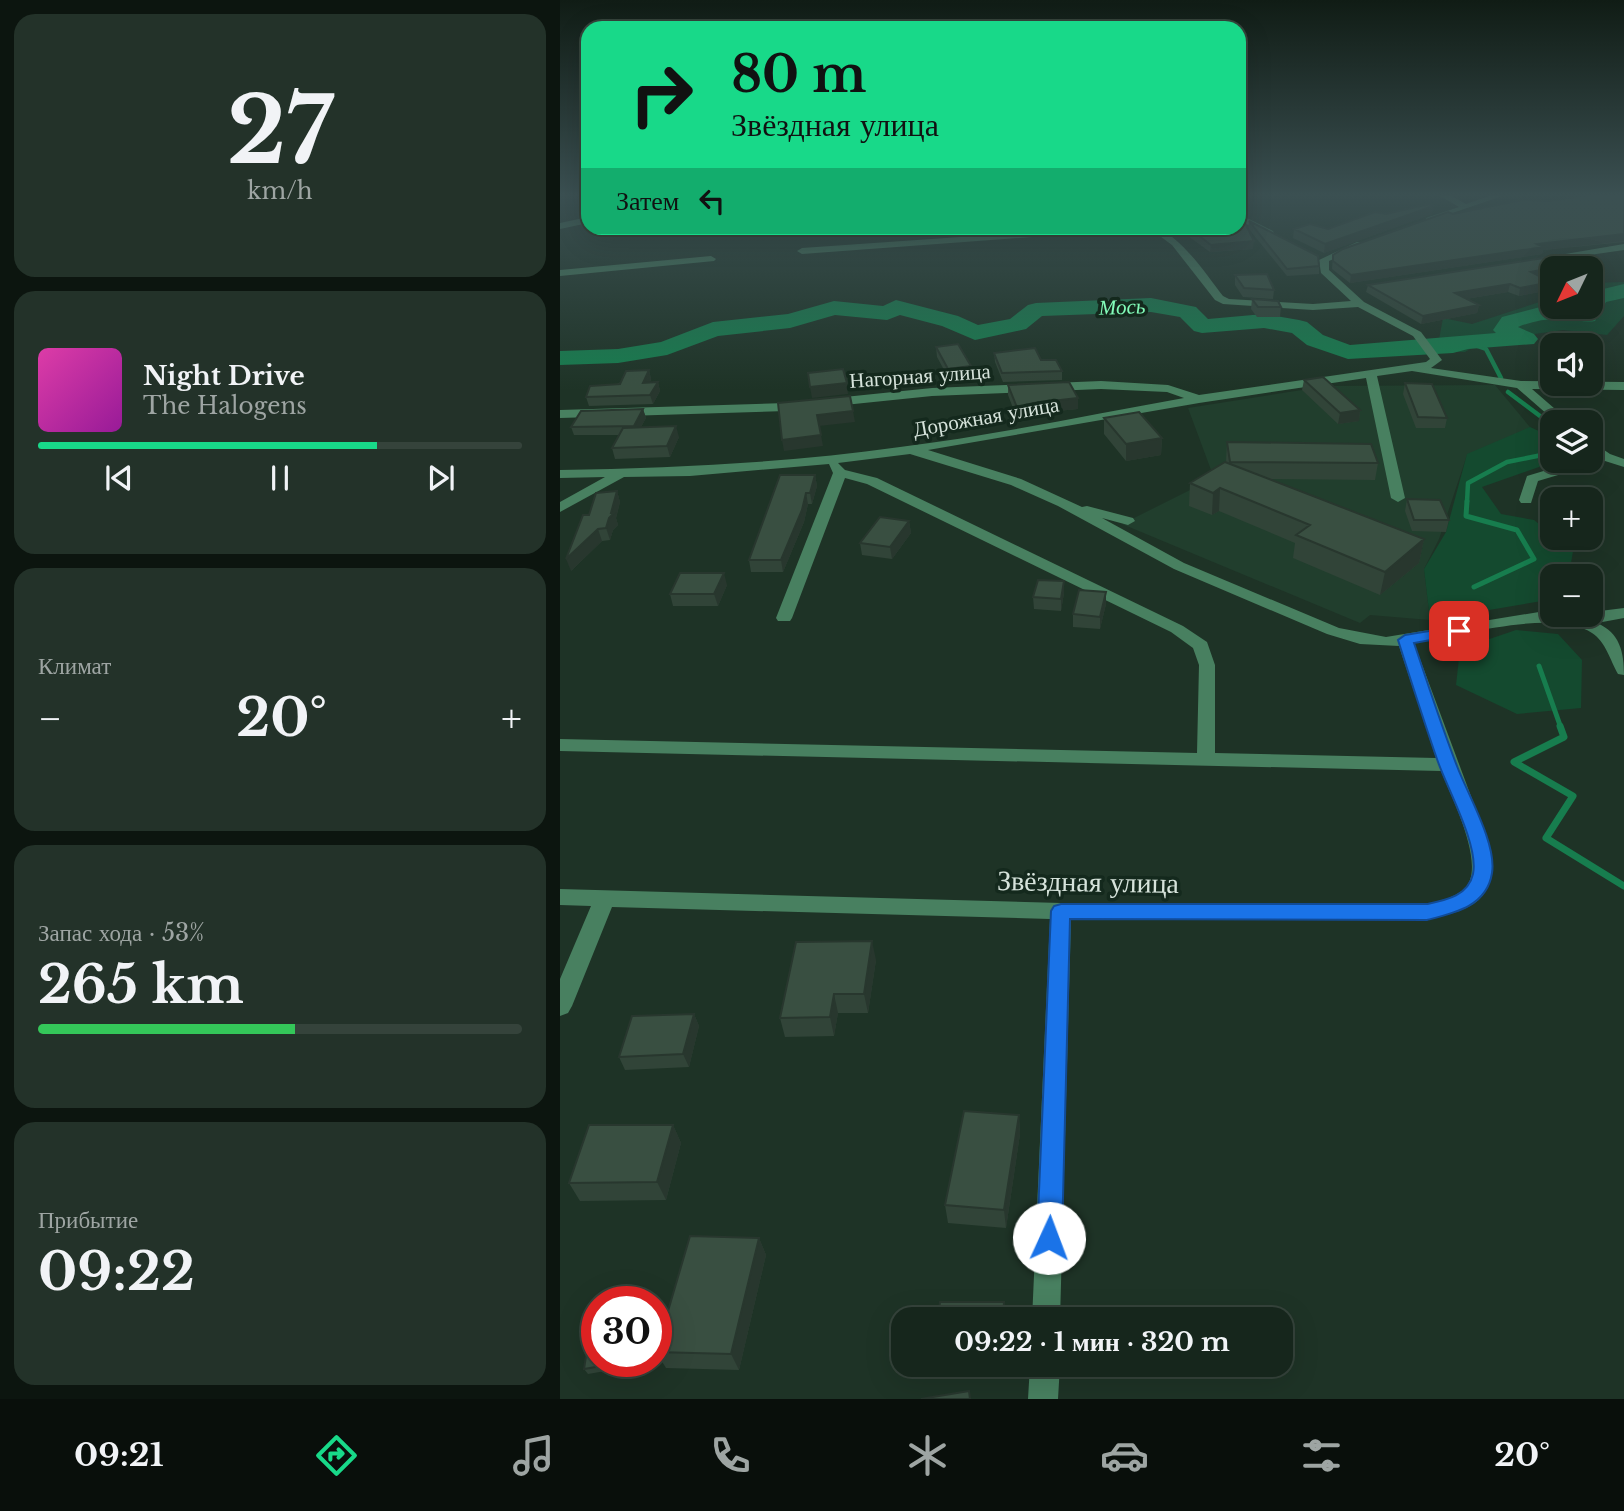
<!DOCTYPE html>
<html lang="ru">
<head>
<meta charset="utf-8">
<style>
	body { margin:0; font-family:"Libre Baskerville",serif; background:#233229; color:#f1f3f6; height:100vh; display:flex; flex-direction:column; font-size:26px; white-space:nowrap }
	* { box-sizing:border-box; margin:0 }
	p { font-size:23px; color:#9ea5a3 }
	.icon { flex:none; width:38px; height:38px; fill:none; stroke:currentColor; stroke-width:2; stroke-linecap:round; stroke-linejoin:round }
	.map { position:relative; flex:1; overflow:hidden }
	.details { display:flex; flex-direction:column; gap:14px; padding:14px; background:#0c150f; width:560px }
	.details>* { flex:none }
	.top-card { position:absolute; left:21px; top:21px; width:665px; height:214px; border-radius:21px; box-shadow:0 7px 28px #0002,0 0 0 2px #35433b; background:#18d989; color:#111; overflow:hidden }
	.needle { width:46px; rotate:227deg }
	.buttons { position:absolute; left:980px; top:256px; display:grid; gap:14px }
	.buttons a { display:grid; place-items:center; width:63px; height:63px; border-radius:14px; background:#16261c; box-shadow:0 7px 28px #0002,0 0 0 2px #35433b; font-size:35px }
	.speed { position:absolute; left:21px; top:1286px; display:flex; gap:14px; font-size:35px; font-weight:700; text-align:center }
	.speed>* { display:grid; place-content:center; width:91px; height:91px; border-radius:50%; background:#16261c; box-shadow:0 7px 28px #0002,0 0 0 2px #35433b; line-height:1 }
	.speed .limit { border:10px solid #d22; background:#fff; color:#111 }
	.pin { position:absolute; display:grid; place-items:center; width:60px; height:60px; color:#fff; margin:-30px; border-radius:14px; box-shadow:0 4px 10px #0006 }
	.me { position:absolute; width:77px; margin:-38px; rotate:2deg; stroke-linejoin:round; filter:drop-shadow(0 0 5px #0008) }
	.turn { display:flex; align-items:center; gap:24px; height:147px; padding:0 35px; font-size:32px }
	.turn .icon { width:91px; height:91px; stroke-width:2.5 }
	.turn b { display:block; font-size:49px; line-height:60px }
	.then { display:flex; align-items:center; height:66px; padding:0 35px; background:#0003; gap:14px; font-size:26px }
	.big { font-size:52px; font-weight:700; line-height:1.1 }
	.details .tile { flex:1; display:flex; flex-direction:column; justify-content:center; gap:10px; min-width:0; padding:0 24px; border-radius:21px; background:#233229 }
	.details .dial { align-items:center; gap:0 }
	.dial b { font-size:91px; line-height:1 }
	.song { display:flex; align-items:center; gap:21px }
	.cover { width:84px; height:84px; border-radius:10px; background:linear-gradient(135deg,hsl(320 70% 55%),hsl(300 70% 35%)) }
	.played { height:7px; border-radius:4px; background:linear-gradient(90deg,#18d989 70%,#35433b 70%) }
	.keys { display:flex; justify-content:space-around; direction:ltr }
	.heat { display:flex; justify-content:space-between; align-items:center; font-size:38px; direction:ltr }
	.charge { height:10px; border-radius:5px; background:linear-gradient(90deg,#34c759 53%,#35433b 0) }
	.trip { position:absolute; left:331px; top:1307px; width:402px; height:70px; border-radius:21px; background:#16261c; box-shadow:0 7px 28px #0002,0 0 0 2px #35433b; font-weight:700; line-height:70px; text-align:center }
	.menu { display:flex; height:112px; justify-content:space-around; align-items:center; background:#090f0b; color:#9ea5a3 }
	.menu .icon { width:49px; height:49px }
	.menu .current { color:#18d989 }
	.menu b { font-size:32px; color:#f1f3f6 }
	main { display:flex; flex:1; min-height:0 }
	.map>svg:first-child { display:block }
	.built { fill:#213e2d }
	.green { fill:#144a2f }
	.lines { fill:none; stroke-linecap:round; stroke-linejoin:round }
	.stream-far2 { stroke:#177d4e; stroke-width:4.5 }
	.stream-far1 { stroke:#177d4e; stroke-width:5 }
	.stream { stroke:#177d4e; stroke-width:7 }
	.river { fill:#177d4e; fill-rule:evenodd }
	.minor { fill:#488060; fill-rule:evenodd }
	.wall { fill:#314438 }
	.shaded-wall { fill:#28372e }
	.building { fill:#394f41; stroke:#28372e; stroke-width:2 }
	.route { fill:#1a73e8; stroke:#114b97; stroke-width:2 }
	.labels { text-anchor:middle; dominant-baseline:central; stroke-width:7; stroke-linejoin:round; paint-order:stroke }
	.far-water-label { font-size:21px; font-style:italic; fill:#82fcb9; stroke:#14291d }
	.far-street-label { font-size:21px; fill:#d6e3db; stroke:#14291d }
	.near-street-label { font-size:28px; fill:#d6e3db; stroke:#14291d }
</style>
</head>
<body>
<main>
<section class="details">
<div class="tile dial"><b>27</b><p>km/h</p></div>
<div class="tile">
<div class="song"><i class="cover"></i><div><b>Night Drive</b><p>The Halogens</p></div></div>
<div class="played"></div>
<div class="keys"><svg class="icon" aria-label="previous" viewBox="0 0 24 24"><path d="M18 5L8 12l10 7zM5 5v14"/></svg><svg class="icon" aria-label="pause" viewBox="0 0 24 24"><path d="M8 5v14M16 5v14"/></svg><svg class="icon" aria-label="next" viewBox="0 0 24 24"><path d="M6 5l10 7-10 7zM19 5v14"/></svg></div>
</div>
<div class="tile"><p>Климат</p>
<div class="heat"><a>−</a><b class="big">20°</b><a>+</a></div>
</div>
<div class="tile"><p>Запас хода · 53%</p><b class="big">265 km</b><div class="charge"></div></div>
<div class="tile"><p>Прибытие</p><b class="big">09:22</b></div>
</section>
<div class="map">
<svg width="1064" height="1399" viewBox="0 0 1064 1399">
	<rect width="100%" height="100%" fill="#1e3326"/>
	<path class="built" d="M935,385L979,438L907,455L879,539L864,569L870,620L810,615L800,623L562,524L654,478L628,408L767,386Z"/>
	<path class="green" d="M1064,282V316L1047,335L1003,330L924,341L905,352H889L878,345L883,318L912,324L992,298V306H1031V283Z
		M970,427L992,437V460H999L922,487L941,514L974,520L1013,551L1009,576H992V595L982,601L870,620L864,569L886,532L907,454Z
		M956,630L998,634L1022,660L1021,708L957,714L896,685L900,649Z"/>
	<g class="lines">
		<path class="stream-far2" d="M906,342L926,349L941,378
			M948,392L992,425
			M907,502L908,483L947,462L992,453"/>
		<path class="stream-far1" d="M907,501L906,516L957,530L974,559L914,587
			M979,666L1001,728"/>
		<path class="stream" d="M1000,726L1004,737L954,762L1013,796L986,838L1064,886"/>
		<path class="river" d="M1064,284V298L1046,302L1035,321C1025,323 1016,319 1006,319C989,318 973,321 958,327L974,334L978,339L974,344L908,349L893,353L788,359L747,345L732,333L704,328L642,333L634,331L620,317L591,312L482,316L466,329L415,340L382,326L340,315L327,320L275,315L230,328L158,336L107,355L58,363L0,365V351L58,349L101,342L153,322L228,314L274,301L323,306L336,300L398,316L418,325L450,319L468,305L476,303L591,298L636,307L648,319L704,314L739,320L747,322L763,335L790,345L936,333L933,330L942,317L988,305L1031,306V292Z"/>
		<path class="minor" d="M877,194H888L906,204L935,194H948L866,222V218L899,207Z
			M679,214L713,231L714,233L707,235L679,220Z
			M28,217V223L0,229V223Z
			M589,228C615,226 647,276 663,296L669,299L753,304L791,301L761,273L759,260L797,242H803V246L769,261V270L804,302L861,332L882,360L871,368L961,381L1064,382V390L972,389L1010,422H996L957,388L852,371L817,376L845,498L838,502L831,498L806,378L639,403L368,450L461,479L522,507L527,506L573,518L575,521L568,525L542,518L624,563L779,628L826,637L979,612L1023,617L1040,611L1064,608V618L1037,623C1060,633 1064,652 1064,675L1058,674C1050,660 1046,642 1032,633C993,608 900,636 854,643L931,850C936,903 912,909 867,920L511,919L500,1320H472L490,919L52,907L12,1006L8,1013L0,1016V979L31,906L0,905V889L501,903L867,904C879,901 893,898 903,890C929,870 891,796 881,771L0,751V739L637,753L639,665L633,648L611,632L307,484L285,478L232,618L230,621H218L216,618L273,473L269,464L130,476L64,477L0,512V502L45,477L0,478V470C114,468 227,463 340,447C435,435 529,415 624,398L607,392L541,389L372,396L226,411L0,418V410L226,403L372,388L541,381L608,385L639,395L866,362L870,359L853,336L798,307L753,310L663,304L655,300L612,245ZM350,454L451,485L498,506L614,569L767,634L800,644L839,646L876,758L655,753V665L647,642L623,626L317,478L285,470L278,463Z
			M488,231L489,233L485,236L242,254L237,251L242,248Z
			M1064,244V250L981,262L976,259Z
			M151,256L156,259L154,261L0,276V270Z
			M1031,441L1050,454L1064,459V467L1045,461L978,481L971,503H961L959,500L967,476L1020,460H1031V457L1036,456L1031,451Z
			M470,1365H500L498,1399H468Z"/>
	</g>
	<path class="wall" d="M949,194H997L948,197Z
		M1064,194V242L983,250L982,254L790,283L772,269L773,255L893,214L989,201Z
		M826,214H872L764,253L733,238L734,229H768Z
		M689,221L759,266V274L727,276L688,228Z
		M629,228L693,249L650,252L628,236Z
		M992,268V275L981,277L989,290L959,296L948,292L906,299L919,305L917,313L861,324L806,292L808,285Z
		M675,275L714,290L713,299L683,297L675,285Z
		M692,299L721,307L720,317H697L691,309Z
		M376,347L411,366L412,376L389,379L377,357Z
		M434,353L481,360L502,371V380L443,382L435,362Z
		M89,370L91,379L90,382H98L100,391L93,404L29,406L26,397Z
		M744,380L800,410L799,421L778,424L742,390Z
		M845,383L887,418L885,428H856L843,394Z
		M448,385L518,409L476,413V419L458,421L448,395Z
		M83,409L86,418L81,427L119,437L110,457L55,459L52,448L59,435H14L11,427Z
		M544,418L602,438L601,455L566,461L544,434Z
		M667,442L818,463L815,480L708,479L864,539L859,563L820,595L733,558L735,543L659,511L652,515L629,506L630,483L666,462Z
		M255,475L257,486L252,504H248L244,522L223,572H191L189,560Z
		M57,491L60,502L56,518L58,525L53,530L50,540L42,541L11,571L29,515Z
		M847,499L889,520L886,532L852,531L845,511Z
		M349,521L351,533L332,559L302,555L300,543Z
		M504,581V593L501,611L474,609L473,597Z
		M167,585L158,606H113L110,594Z
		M546,604L540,629L513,627V614Z
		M316,960L308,1013H278L274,1036L225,1037L220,1018Z
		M134,1014L139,1026L129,1067L65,1070L59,1057Z
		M459,1115L460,1134L446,1228L388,1223L385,1205Z
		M113,1125L121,1143L106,1200L20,1201L9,1183Z
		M199,1238L206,1255L179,1370L106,1368L96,1352Z
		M37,1362H58L57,1369L28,1374L24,1369Z"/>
	<path class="shaded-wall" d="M874,206L872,214L764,253L765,244Z
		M1064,234V241L983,250L982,254L790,283L791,275L977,244Z
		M694,241L693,249L650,252L651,245Z
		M1019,262L1017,268H992V275L969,280L971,272Z
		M991,282L989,290L959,296L960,288Z
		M950,284L948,292L893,301L895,293Z
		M919,305L917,313L861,324L863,316Z
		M411,366L412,376L389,379L388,369Z
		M89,370L91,379L86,392L83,383Z
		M98,382L100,391L93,404L90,395Z
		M287,383L288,394L252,398L250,387Z
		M518,398V409L476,413V419L458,421V410L473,403Z
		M83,409L86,418L77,434L74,426Z
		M800,410L799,421L778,424L780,413Z
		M293,411L295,422L259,426L257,415Z
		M116,426L119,437L110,457L107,446Z
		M261,435L263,446L224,451L222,440Z
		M602,438L601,455L566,461V444Z
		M255,475L257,486L252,504L250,493Z
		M660,488L659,511L652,515L653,493Z
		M57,491L60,502L56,518L58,525L53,530L50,540L46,528Z
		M246,493L248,504L244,522L223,572L221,560Z
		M349,521L351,533L332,559L330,547Z
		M38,529L42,541L11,571L6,559Z
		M864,539L859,563L820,595L825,572Z
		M164,573L167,585L158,606L154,594Z
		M504,581V593L501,611V599Z
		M546,592V604L540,629V617Z
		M312,941L316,960L308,1013L304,994Z
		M274,994L278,1013L274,1036L270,1017Z
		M134,1014L139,1026L129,1067L123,1054Z
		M459,1115L460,1134L446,1228L444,1210Z
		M113,1125L121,1143L106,1200L97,1182Z
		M199,1238L206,1255L179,1370L171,1354Z
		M444,1302L445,1320H443Z
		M54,1362H58L57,1369L53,1364Z"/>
	<path class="building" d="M1034,194H1064V234L977,244L984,247L791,275L773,261V255L783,249L888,212L893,214L962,200L989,201Z
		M869,204L874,206L765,244L734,229L750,224L768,229L815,212L826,214Z
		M679,217H682L694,241L651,245L629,228H679Z
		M689,221L758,256L759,266L727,269Z
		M1003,255L1019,262L971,272L991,282L960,288L950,284L895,293L919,305L863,316L808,285Z
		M707,274L714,290L684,288L675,275Z
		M692,299L718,301L721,307H698Z
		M398,344L411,366L388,369L376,347Z
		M475,348L481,360H496L502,371L442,373L434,353Z
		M283,369L287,383L250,387L248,373Z
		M89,370L83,383L98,382L90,395L26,397L30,386L60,384L66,371Z
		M763,377L800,410L780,413L744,380Z
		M509,382L518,398L473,403L476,409L458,410L448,385Z
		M845,383L872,384L887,418L858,417Z
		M290,396L293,411L257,415L261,435L222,440L218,403Z
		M83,409L74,426L11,427L21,411Z
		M579,412L602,438L566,444L544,418Z
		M116,426L107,446L52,448L63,428Z
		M667,442L811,444L818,463L670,462Z
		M665,462L864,539L825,572L736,535L750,525L660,488L653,493L630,483Z
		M220,475H255L250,493H246L242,510L221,560H189Z
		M57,491L51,513H54L49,518L46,528L38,529L6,559L23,515H29L36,493Z
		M847,499L880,500L889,520H854Z
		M320,517L349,521L330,547L300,543Z
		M120,573H164L154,594H110Z
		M478,580L504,581L501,599L473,597Z
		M519,590L546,592L540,617L513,614Z
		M312,941L304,994H274L270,1017L220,1018L236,942Z
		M134,1014L123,1054L59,1057L72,1016Z
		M404,1111L459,1115L444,1210L385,1205Z
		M29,1125H113L97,1182L9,1183Z
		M130,1236L199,1238L171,1354L96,1352Z
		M380,1302H444L443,1320H378Z
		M37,1336V1362H54L53,1364L24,1369L29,1337Z
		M409,1391L410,1399H361Z"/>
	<linearGradient id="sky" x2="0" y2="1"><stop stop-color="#101c15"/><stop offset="0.5" stop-color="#3b5052"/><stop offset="1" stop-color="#3b5052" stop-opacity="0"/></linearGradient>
	<rect width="1064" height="390" fill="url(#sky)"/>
	<path class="route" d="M899,626L906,631L904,634L854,643C868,684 881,725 897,766C907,793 937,844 932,873C927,906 895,913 867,920L510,919L502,1238L498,1247L489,1250L480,1247L477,1238L491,911L494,906L501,904H867C886,900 908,896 913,874C919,846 888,790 878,762C864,722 851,681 838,640L845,635Z"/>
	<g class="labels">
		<g class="far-water-label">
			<text transform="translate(562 307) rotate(-2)">Мось</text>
		</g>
		<g class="far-street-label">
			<text transform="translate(360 376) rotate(-4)">Нагорная улица</text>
			<text transform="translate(426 417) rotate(-10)">Дорожная улица</text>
		</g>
		<g class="near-street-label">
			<text transform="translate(528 882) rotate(1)">Звёздная улица</text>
		</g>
	</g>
</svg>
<div class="buttons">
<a><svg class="needle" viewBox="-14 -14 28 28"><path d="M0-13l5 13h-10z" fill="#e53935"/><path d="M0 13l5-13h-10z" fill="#9ea5a3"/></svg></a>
<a><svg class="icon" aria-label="sound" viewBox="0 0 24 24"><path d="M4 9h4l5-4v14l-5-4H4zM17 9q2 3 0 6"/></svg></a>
<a><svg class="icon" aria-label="layers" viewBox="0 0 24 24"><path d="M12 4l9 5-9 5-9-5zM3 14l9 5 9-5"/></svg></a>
<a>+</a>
<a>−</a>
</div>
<div class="speed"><div class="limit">30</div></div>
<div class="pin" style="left:899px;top:631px;background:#d93025"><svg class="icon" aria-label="arrive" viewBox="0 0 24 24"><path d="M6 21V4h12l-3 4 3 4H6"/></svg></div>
<svg class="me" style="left:489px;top:1238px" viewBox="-20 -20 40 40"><circle r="19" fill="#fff"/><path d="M0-13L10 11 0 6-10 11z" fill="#1a73e8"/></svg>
<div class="trip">09:22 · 1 мин · 320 m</div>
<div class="top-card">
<div class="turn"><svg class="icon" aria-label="right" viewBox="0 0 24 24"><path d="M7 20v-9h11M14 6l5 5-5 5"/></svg><div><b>80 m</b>Звёздная улица</div></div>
<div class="then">Затем<svg class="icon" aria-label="left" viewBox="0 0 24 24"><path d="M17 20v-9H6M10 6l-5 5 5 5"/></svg></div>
</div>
</div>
</main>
<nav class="menu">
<b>09:21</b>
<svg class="icon current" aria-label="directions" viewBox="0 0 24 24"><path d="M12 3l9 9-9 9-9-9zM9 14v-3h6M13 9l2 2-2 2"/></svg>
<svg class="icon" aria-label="music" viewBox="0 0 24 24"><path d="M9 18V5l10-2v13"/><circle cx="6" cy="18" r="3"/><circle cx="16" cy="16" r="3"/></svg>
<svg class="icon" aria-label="phone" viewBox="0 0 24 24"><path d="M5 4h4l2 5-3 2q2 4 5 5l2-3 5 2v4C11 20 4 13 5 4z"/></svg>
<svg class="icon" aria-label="climate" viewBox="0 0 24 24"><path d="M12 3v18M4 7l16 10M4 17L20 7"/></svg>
<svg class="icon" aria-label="car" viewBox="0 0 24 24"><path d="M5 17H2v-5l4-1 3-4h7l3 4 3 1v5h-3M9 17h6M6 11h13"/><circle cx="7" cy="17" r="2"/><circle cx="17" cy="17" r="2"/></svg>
<svg class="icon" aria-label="filters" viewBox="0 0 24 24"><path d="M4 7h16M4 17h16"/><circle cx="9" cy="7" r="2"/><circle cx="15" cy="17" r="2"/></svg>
<b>20°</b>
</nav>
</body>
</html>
